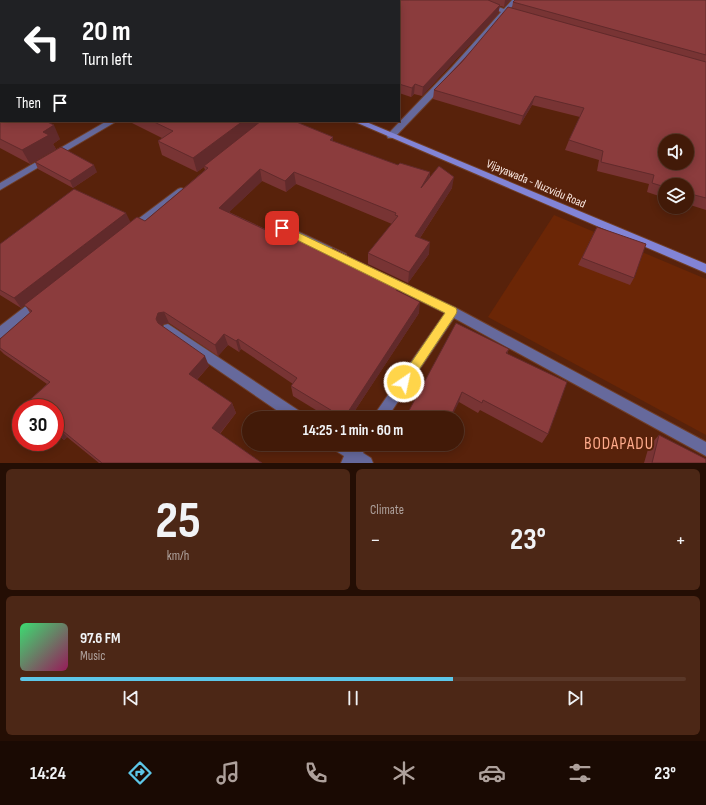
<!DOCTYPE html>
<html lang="en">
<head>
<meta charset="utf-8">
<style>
	body { margin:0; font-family:"Sofia Sans Condensed",sans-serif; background:#4c2716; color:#f1f3f6; height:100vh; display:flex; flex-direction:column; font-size:15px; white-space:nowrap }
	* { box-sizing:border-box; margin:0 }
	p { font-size:13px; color:#aea19c }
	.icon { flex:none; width:22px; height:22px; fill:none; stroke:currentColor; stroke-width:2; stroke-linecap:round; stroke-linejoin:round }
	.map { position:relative; height:463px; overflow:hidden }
	.panel { display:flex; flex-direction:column; gap:6px; padding:6px; background:#240e04; flex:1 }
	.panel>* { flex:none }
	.hud { position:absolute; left:0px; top:0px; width:400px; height:122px; box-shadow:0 2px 10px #0003,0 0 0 1px #5a3829; background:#202124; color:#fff; overflow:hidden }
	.buttons { position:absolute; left:658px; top:134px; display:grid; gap:8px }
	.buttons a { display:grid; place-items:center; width:36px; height:36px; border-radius:50%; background:#421a08; box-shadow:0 2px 10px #0003,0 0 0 1px #5a3829; font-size:20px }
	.speed { position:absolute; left:12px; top:399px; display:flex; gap:8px; font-size:20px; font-weight:700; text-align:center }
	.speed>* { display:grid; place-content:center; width:52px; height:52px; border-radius:50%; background:#421a08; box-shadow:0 2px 10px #0003,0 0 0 1px #5a3829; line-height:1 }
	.speed .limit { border:6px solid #d22; background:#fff; color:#111 }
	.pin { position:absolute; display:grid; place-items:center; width:34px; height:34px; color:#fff; margin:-17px; border-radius:8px; box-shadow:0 2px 6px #0006 }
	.me { position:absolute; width:44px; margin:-22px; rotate:34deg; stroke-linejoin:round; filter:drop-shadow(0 0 3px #0008) }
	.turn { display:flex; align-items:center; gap:14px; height:84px; padding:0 16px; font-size:18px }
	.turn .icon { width:52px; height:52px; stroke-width:2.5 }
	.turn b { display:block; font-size:28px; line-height:34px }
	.then { display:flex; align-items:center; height:38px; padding:0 16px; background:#0003; gap:8px; font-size:15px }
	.big { font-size:30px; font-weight:700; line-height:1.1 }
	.panel .card { flex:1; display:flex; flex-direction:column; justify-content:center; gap:6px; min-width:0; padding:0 14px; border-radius:6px; background:#4c2716 }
	.panel .dial { align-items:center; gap:0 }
	.dial b { font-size:52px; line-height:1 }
	.song { display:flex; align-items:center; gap:12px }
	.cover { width:48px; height:48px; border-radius:6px; background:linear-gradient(135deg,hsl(140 70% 55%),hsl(330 70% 35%)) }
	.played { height:4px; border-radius:2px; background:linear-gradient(90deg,#5dc7e8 65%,#5a3829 65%) }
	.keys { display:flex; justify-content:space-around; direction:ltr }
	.heat { display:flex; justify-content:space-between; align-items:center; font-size:22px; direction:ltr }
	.panel .tiles { flex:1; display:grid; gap:6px; grid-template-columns:1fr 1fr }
	.card:last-child { grid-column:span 2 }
	.trip { position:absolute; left:242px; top:411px; width:222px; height:40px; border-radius:20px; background:#421a08; box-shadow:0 2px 10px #0003,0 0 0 1px #5a3829; font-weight:700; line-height:40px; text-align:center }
	.tabs { display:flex; height:64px; justify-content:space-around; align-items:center; background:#1a0a03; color:#aea19c }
	.tabs .icon { width:28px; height:28px }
	.tabs .active { color:#5dc7e8 }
	.tabs b { font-size:18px; color:#f1f3f6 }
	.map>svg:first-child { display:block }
	.green { fill:#6b2606 }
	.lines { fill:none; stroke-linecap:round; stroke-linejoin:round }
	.street-casing { stroke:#6f3e29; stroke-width:2 }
	.secondary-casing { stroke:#6f3e29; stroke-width:2 }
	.street { fill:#66699c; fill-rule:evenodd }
	.secondary { fill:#8284d6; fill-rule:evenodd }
	.wall { fill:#783434 }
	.shaded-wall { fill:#612a2b }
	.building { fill:#8b3c3d; stroke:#612a2b; fill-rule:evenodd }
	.route { fill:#ffd54a; stroke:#a68a30 }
	.labels { text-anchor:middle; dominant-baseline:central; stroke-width:4; stroke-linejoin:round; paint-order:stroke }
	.street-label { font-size:12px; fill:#f9e7e0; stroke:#58220b }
	.near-quarter-label { font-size:17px; letter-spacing:1px; fill:#feaa8b; stroke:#58220b }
</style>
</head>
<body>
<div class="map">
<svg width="706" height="463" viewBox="0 0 706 463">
	<rect width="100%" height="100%" fill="#58220b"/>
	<path class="green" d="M554,215L706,279V435L488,317Z"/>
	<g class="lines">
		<defs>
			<path id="street" d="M470,0H479L504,9L512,0H518L509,10L520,15L517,17L507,14L458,71L394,138H388L387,136L388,134L452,67L501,12Z
				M107,121H117L0,190V183Z
				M181,188L184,189L186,191L184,193L138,231H130L129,228L130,225L178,189Z
				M282,224L346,254L347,257L346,260H338L278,231L277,228L278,225Z
				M390,277L456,308L706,442V456L454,318L387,418H372L445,313L386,284L385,281L386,278Z
				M39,297L43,299L45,302L43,305L4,337L0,338V326L35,299Z
				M168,324L304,414L306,418H288L164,333L162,329L164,325Z
				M331,444L352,445L353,444H368L363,453L371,458L373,463H341L344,456L333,449Z"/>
			<path id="secondary" d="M134,0H141L142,1H135Z
				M353,121H364L706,264V273Z"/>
		</defs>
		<use href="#street" class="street-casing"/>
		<use href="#secondary" class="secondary-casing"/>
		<use href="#street" class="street"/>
		<use href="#secondary" class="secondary"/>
	</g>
	<path class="wall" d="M0,0H91L89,1H1V6L0,5Z
		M320,0H510L504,7L500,6L498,14L422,96L414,94L411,97L399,93V1Z
		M706,0V210L687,204V185H665V198L647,192L649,184L597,171L599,160L565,150L569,140L580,117L532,105L520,125L433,99L434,90L512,8L513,2Z
		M1,36V121L60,139L53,144L56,149L30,164L0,148V37Z
		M128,121H298V123L333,137V142L398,165L430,172V177L452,188L420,238L429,254L408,283L368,264V253L392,224L296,184L286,192L262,181L229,212L401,292L419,313L350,418H329L293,396L291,386L293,384L241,349L239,352L228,345L218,356L169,323L163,324L162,326L209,366L197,380L232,403L236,413L220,434L262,463H99L67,437L64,440L55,432V408H27L24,405L47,384L4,354L0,350V339L30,313L25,305L21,308L0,295V244L130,223L145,221L205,170L204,167L197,172L162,155L158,141L162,138Z
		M35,162L97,172L73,188L38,169Z
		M597,227L634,278L630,285L578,265Z
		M509,349L507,354L548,434L542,443L480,410L478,413L459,402L405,418Z
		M659,435L706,463H644L649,446Z
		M430,444H439L437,448Z"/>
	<path class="shaded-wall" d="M505,0H510L504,7Z
		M500,5L498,14L422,96L423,87Z
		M415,84L414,94L411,97L412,88Z
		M535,96L532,105L520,125L523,116Z
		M243,121H264L204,166V167L197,172L193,158Z
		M54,125L60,139L53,144L56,149L30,164L22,150L43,132Z
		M333,137V148L330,140Z
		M94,165L97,172L73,188L70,181Z
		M260,169L262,181L222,219L219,208Z
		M294,172L296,184L286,192L285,181Z
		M430,172L429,184L421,188Z
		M454,177L452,188L414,247L415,236Z
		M126,213L131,223L21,308L14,298Z
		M430,242L429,254L408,283L409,272Z
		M402,282L401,293L396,290Z
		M420,302L419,313L350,418H344Z
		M164,312L169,323L163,324L161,330L156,319L158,313Z
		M224,334L228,345L218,356L215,345Z
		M238,339L241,349L239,352L236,341Z
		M205,356L209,366L193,384L189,374Z
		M462,392L459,402L451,418H450Z
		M232,403L236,413L216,438L212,428Z
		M58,427L67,437L64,440L55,430Z"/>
	<path class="building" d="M9,0H84L87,1H11Z
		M320,0H488L500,5L423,87L415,84L412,88L399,84V1H318Z
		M515,0H706V55L513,2Z
		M508,7L706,62V198L687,193V185H665V187L652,183L654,175L601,162L603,151L569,140L584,108L535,96L523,116L434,90L461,63ZM665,141H687V163H665Z
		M1,36V56H0V37Z
		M0,64H1V121H45L54,125L43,132L49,135L22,150L0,139Z
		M152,121H243L193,158L158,141L173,131Z
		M261,121H295H294L333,137L330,140L398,165L400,163L430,172L421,188L439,166L454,177L415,236L430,242L409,272L368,253L398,216L395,215L396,213L294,172L285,181L260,169L219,208L270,232L275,227L328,252L332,248L402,282L396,290L420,302L344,418L291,386L297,378L238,339L236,341L224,334L215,345L164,312L158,313L156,319L158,323L205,356L189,374L232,403L212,428L262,463H102L58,427L55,430V408H27L24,405L50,382L0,348V339L32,311L24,305L137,217L145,221L208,168L204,166Z
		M61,147L94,165L70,181L35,162Z
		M74,189L126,213L14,298L0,290V244Z
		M597,227L646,244L634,278L582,258Z
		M456,323L509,349L506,353L567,382L548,434L483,400L482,403L462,392L450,418H405Z
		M659,435L706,459V463H652Z"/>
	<path class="route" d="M282,225L456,308L457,311L456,314L408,386L404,388L400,386L398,382L400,379L445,313L279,231L278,228L279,226Z"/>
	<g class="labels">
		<g class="street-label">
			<text transform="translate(536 184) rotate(23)">Vijayawada - Nuzvidu Road</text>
		</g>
		<g class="near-quarter-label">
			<text x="619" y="444">BODAPADU</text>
		</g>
	</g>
</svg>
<div class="buttons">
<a><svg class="icon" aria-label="sound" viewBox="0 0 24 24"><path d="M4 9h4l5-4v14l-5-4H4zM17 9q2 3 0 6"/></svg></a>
<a><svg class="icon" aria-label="layers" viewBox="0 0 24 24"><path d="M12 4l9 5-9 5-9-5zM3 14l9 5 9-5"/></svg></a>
</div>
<div class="speed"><div class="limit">30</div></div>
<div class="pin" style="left:282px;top:228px;background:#d93025"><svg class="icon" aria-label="arrive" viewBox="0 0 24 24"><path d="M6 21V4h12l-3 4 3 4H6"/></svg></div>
<svg class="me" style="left:404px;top:382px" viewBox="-20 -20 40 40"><circle r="17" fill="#ffd54a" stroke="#fff" stroke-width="3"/><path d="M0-11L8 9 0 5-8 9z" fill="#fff"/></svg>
<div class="trip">14:25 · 1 min · 60 m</div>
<div class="hud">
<div class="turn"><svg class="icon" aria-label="left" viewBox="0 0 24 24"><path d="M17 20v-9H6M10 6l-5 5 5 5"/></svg><div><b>20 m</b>Turn left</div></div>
<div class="then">Then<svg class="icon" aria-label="arrive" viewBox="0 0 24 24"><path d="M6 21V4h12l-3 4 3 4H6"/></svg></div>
</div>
</div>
<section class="panel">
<div class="tiles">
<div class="card dial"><b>25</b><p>km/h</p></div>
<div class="card"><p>Climate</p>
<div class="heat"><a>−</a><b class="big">23°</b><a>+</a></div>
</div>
<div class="card">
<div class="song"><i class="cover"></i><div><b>97.6 FM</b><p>Music</p></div></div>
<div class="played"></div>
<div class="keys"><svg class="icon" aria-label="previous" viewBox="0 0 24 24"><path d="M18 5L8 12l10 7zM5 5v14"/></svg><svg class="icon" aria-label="pause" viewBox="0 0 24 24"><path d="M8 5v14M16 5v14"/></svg><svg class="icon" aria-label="next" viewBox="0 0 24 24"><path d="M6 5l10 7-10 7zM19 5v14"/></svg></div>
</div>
</div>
</section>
<nav class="tabs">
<b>14:24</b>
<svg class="icon active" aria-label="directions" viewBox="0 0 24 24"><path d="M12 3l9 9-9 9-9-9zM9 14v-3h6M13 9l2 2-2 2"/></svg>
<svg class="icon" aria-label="music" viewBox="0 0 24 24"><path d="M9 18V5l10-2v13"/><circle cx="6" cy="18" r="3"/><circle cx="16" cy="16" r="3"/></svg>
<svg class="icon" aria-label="phone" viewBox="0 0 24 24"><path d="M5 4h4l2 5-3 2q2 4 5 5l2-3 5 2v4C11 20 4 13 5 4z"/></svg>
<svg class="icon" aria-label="climate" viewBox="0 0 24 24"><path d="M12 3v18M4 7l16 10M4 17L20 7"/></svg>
<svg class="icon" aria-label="car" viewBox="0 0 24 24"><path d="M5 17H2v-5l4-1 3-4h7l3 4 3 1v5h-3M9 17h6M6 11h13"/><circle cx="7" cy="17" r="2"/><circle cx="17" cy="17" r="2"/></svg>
<svg class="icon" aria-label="filters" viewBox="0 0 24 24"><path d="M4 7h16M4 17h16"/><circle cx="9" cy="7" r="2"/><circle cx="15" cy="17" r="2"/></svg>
<b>23°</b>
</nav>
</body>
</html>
